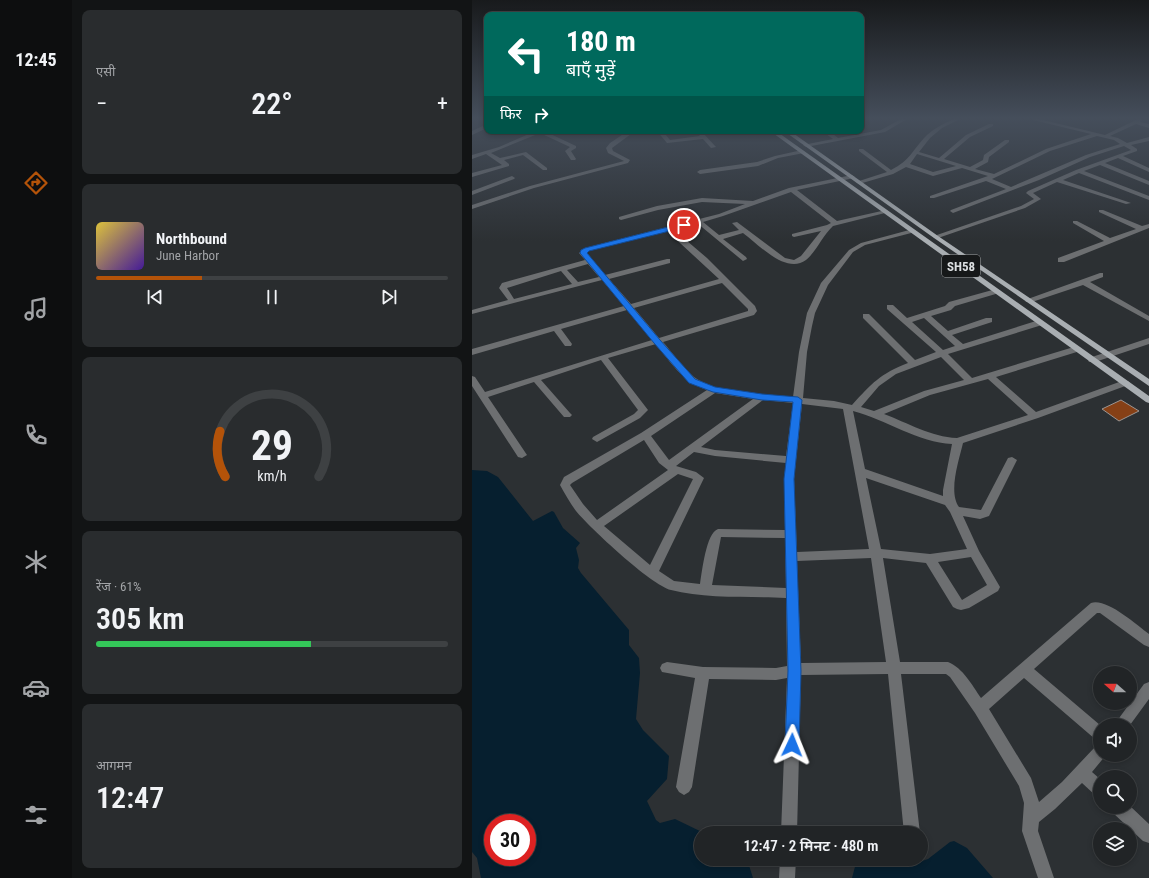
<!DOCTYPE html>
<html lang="hi">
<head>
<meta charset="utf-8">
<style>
	body { margin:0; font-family:"Roboto Condensed","Noto Sans Devanagari",sans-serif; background:#292c2e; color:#f1f3f6; height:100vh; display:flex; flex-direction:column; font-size:15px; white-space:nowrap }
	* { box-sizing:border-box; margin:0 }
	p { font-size:13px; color:#a2a4a7 }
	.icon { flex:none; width:22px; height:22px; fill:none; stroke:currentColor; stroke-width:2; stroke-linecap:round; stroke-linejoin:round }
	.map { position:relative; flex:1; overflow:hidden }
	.details { display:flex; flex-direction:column; gap:10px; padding:10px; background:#121415; width:400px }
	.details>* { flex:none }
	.hud { position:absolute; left:12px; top:12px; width:380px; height:122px; border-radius:8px; box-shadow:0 2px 6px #0003,0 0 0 1px #3e4143; background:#00695c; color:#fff; overflow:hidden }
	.needle { width:26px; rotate:291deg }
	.tools { position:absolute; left:621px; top:666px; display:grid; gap:8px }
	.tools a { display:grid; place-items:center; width:44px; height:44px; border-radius:50%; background:#212426; box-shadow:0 2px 6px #0003,0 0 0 1px #3e4143; font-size:20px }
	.speed { position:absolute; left:12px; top:814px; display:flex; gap:8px; font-size:20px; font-weight:700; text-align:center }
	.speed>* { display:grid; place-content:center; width:52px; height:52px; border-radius:50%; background:#212426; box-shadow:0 2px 6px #0003,0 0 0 1px #3e4143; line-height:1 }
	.speed .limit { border:6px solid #d22; background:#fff; color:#111 }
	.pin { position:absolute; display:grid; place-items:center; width:34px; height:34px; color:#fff; margin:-17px; border:2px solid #fff; border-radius:50%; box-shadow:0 1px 4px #0007 }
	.me { position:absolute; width:44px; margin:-22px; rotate:2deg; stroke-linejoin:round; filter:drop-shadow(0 0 3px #0008) }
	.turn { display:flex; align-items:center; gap:14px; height:84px; padding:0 16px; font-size:18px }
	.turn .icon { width:52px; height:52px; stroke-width:2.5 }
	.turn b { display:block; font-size:28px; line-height:34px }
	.then { display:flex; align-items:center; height:38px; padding:0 16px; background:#0003; gap:8px; font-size:15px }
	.big { font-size:30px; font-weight:600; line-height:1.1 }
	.details .card { flex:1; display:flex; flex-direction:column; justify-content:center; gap:6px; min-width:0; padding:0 14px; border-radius:8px; background:#292c2e }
	.details .dial { align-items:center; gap:0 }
	.dial svg { height:104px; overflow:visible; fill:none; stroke:#3e4143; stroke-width:7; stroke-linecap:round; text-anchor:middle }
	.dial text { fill:#f1f3f6; stroke:none }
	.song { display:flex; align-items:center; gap:12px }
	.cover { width:48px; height:48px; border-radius:6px; background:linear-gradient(135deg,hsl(50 70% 55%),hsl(260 70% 35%)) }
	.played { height:4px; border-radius:2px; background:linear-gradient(90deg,#b45309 30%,#3e4143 30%) }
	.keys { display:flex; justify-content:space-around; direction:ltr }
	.heat { display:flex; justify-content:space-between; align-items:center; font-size:22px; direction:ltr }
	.charge { height:6px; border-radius:3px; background:linear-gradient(90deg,#34c759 61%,#3e4143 0) }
	.trip { position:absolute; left:222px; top:826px; width:234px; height:40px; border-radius:20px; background:#212426; box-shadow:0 2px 6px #0003,0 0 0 1px #3e4143; font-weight:600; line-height:40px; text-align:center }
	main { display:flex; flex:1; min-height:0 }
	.dock { display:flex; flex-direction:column; width:72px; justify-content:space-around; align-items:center; background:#0d0e0f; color:#a2a4a7 }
	.dock .icon { width:28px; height:28px }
	.dock .selected { color:#b45309 }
	.dock b { font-size:18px; color:#f1f3f6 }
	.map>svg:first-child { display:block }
	.water { fill:#061f2f; fill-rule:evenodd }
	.building { fill:#864016; stroke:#9b9592 }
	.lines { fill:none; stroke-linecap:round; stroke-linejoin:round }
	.minor { fill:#6d6f71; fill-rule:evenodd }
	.major { fill:#a9aeb2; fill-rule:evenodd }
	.route { fill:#1a73e8; stroke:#114b97 }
	.labels { text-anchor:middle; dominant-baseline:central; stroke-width:4; stroke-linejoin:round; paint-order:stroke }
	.shield { fill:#161819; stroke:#a1a3a5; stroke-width:1 }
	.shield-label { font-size:13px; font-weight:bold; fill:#dcdfe1 }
</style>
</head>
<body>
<main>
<nav class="dock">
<b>12:45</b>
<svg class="icon selected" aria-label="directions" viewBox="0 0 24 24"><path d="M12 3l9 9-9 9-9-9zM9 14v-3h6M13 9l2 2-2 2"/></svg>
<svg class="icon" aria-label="music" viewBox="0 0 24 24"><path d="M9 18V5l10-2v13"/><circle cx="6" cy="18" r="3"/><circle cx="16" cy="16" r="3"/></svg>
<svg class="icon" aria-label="phone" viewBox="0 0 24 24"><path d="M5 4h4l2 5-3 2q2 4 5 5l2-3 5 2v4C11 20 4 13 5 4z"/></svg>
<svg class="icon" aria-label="climate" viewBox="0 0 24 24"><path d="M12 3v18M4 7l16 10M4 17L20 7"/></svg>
<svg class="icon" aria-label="car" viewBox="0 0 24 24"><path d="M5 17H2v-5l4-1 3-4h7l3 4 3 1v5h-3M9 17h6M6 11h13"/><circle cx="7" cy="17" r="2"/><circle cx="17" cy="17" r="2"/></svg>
<svg class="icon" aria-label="filters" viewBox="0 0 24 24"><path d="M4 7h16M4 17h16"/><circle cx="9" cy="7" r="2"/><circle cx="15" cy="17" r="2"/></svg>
</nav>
<section class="details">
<div class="card"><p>एसी</p>
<div class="heat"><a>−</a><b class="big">22°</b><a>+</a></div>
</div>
<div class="card">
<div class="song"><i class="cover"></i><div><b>Northbound</b><p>June Harbor</p></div></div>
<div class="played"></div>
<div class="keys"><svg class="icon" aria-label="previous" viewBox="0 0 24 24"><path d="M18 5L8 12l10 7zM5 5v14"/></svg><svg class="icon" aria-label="pause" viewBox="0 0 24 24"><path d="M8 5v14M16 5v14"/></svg><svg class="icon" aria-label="next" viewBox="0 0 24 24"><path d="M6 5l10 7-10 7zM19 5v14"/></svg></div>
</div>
<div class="card dial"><svg viewBox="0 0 100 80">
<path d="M14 69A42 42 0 1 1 86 69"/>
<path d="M14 69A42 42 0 0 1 10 34" stroke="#b45309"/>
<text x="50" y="56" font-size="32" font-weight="700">29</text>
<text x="50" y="72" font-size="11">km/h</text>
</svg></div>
<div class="card"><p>रेंज · 61%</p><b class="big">305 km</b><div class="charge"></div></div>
<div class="card"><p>आगमन</p><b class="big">12:47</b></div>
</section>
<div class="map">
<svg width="677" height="878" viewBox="0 0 677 878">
	<rect width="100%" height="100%" fill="#2c3033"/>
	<path class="water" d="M0,470L15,471L26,477L61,521L80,511L82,512L91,528L108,543L104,548L107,560L106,568L109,573L157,630V645L167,658L168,673L164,719L171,730L197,756L195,779L175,801L184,820L188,823L203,819L232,833H229V859H275L281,878H9L5,858L0,852ZM21,823H55V857H21Z
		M482,841L495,848L521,878H380L385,859H437L447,862L456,859L478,842Z"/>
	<path class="building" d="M649,400L667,411L647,421L630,409Z"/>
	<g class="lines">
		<path class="minor" d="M429,119H435L413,132L334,147L331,145L361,139L350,131H357L366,138L409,130Z
			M482,119H488L470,128L458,138L447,152L467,158L494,135L517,124H521V126L498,137L472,159L498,167L511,160L512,155L533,140H537V142L517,157L516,162L503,169L522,174L574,149L619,134L561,120V119H567L633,135L666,119H671L668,122L677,124V128L664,124L638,136L646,138L655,143L677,137V141L659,145L665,149V151L651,156L677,168V172L646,158L633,163L677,181V185L628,165L612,171L677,196V200L607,173L591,180L659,203L654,204L585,182L561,193L569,199L553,208L466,238H462V236L549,206L562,199L554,193L556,191L604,170L659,150L652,146L618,157L567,180L481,213L478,211L479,210L534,189L514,181L462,198H458V196L516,176L490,168L461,176L434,167L421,174L387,184L384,182L415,172L387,151V149H391L419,170C439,160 440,150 455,135C463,128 472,123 482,119ZM625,136L642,140L648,144L614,155L539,187L520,179L578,151ZM445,154L484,166L461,172L438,164Z
			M15,124V128L0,135V131Z
			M64,131H72L104,146V148L99,151L104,159L103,160H99L93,151L98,147L68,133L19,153L28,158L54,152L75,168V170H71L51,155L32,160L37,164V166L0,177V173L30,165L14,154L0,159V155L27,147Z
			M156,131H163L140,148L141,151L158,160L156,163L62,188L0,209V205L58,186L152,161L136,153L134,148L138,143Z
			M185,131H210L193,134L198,140L228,136L223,131H229L244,147L239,148L231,139L195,143Z
			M330,150L333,152L332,153L306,158L286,166L228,174L225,172L228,170L285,162L303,156Z
			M380,175L383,177L382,178L325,190L365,221L414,210L417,212L361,226C351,235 344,252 334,260C314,275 286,244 271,233L251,239L274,257L275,259L271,261L225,223L201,229L235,258L283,306L285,311L282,315L191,342C200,352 211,369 222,377C247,395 291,395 321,397L327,352L335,313L349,283L377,250L389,243L441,229L444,231L443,232L393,245L381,252L356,285L343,313L340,326L335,352L331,398L362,401L380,405C400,383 408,374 436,363L391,318V314H397L443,360L464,352L415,309V305H421L435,318L473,306L477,302L524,289L528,291L527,293L483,306L479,310L459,316L476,331L514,318H520V322L480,335L491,344L564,321H570L571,323L570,325L476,354L500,378L605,346L609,349L608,351L524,377L564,412L650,381H656L658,383L656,385L566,418L491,443C487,460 476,492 487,507L509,510L536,458L540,457L545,460L517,516L508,519L491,516L507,551L528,587L526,591L497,608L489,610L485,609L481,607L454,563L411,558L428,662H476C491,668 500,685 509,698L619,603C635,598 663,624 677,634V647L672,645L628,613H625L562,669L628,725V741L623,739L552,678L517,709L559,778L567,802L590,782L623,747L628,745V755H634L620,772L628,779V798L623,795L610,783L583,809L567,822L566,831L582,878H566L550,831L552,803L547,786L503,713L478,677L474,674H429L448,833H432L416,674L329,675L325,833H309L315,678L304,680L237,679L220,787L217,792L212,795L207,792L204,787L223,678L190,672L188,668L190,664L195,662L231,667L304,668L315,666L314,598C279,596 232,599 199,590C179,585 118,528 104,511C98,503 93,494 88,485L92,477L169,433L235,390C211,382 199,363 184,344L136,358L176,410L168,418L125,442L120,439L121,437L162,414L166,410L129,360L69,380L98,413L100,415L98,417H92L62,382L16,397L55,455L50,458L46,457L0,386V376L3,377L13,392L180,340L155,310L89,329L100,344L99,346H93L82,331L0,355V349L152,306L130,280L0,314V310L36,300L27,288L30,283L113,260L107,253L113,248L247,214L273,204L230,202L186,210L149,220L147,219V217L185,206L230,198L281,201L317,188ZM319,192L359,223L355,225L320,234V236L322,237L349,231L329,256L322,260L313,258L265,222L260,223L267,230L247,235L231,222L251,216ZM195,231L247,279L159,304L137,279L198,263V259H195L133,275L115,253L117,250ZM116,264L127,277L106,282L95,270ZM89,271L100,284L42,299L35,288ZM250,283L276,309V311L187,338L162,308ZM452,318L483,346L471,350L440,322ZM469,357L492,380L452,391L402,411L389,407L407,386L424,374ZM516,379L556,415L485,438C459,437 436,423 412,414L458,395ZM243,393L281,399L197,460L179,436ZM291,400L321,403L314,456L243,450L229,447ZM330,404L371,409L397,549L325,552L322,479ZM381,411C413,419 447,443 480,444L471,490V496L393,469ZM172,440L187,463L196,470L125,520L111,504L98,485L100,483ZM222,452L243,456L314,463L312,479L313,530L246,529C234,533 230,572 228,584L202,581L187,571L232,478L224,472L204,466ZM206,474L221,479L178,565L132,526ZM394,478L473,505L478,512L495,549L458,554L409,549ZM249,537L313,538L314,588L240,585ZM499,557L515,585L490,600L466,562ZM399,558L414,662L329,663L325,561Z
			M40,176L43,178L42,179L0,195V191Z
			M627,210H631L670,226L677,224V228L592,262H586V258L632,241L601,223V221H605L638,238L664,229L627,212Z
			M628,273H631V277L618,282L677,316V321L611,285L560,302H554L553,300Z
			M677,338V344L623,362H617L616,360L617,358Z
			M677,682V699L658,725H642L672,684Z
			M658,806L677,824V843L671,841L641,813L639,807Z
			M308,859H324L323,878H307Z"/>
		<path class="major" d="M298,131H304L677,396V403L674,402Z
			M312,131H318L466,236L677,379V386L462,238Z"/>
	</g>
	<linearGradient id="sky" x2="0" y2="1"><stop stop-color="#181a1c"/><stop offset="0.49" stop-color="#454e5b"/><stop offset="1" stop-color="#454e5b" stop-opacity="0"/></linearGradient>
	<rect width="677" height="241" fill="url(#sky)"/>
	<path class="route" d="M212,223L215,225L214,227L117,251L115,253L188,340L223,379L243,387L290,394L326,397L330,400L322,479L329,671L327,745L325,749L320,751L315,749L313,745L316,671L312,479L321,402L290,400L241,392L217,383L182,343L108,253L109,250L113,248Z"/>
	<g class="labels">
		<rect class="shield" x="470" y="255" width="38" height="22" rx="3"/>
		<g class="shield-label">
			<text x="489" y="266">SH58</text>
		</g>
	</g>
</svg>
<div class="tools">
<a><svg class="needle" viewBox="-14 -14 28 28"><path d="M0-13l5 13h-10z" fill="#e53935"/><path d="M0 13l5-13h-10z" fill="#a2a4a7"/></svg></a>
<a><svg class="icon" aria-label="sound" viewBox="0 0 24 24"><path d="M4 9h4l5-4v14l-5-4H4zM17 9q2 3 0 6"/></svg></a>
<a><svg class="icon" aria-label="search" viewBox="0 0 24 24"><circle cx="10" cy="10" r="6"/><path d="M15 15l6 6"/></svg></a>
<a><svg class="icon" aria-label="layers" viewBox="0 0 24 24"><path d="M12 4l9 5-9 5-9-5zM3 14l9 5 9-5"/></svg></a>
</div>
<div class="speed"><div class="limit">30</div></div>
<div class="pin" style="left:212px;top:225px;background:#d93025"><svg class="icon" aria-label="arrive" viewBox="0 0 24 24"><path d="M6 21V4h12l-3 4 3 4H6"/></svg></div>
<svg class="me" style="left:320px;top:745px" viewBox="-20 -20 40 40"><path d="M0-17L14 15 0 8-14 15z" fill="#1a73e8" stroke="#fff" stroke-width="4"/></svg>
<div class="trip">12:47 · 2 मिनट · 480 m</div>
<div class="hud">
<div class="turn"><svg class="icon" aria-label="left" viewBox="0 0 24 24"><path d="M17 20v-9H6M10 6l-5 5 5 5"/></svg><div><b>180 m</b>बाएँ मुड़ें</div></div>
<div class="then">फिर<svg class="icon" aria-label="right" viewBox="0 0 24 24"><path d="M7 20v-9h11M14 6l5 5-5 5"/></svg></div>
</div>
</div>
</main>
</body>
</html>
